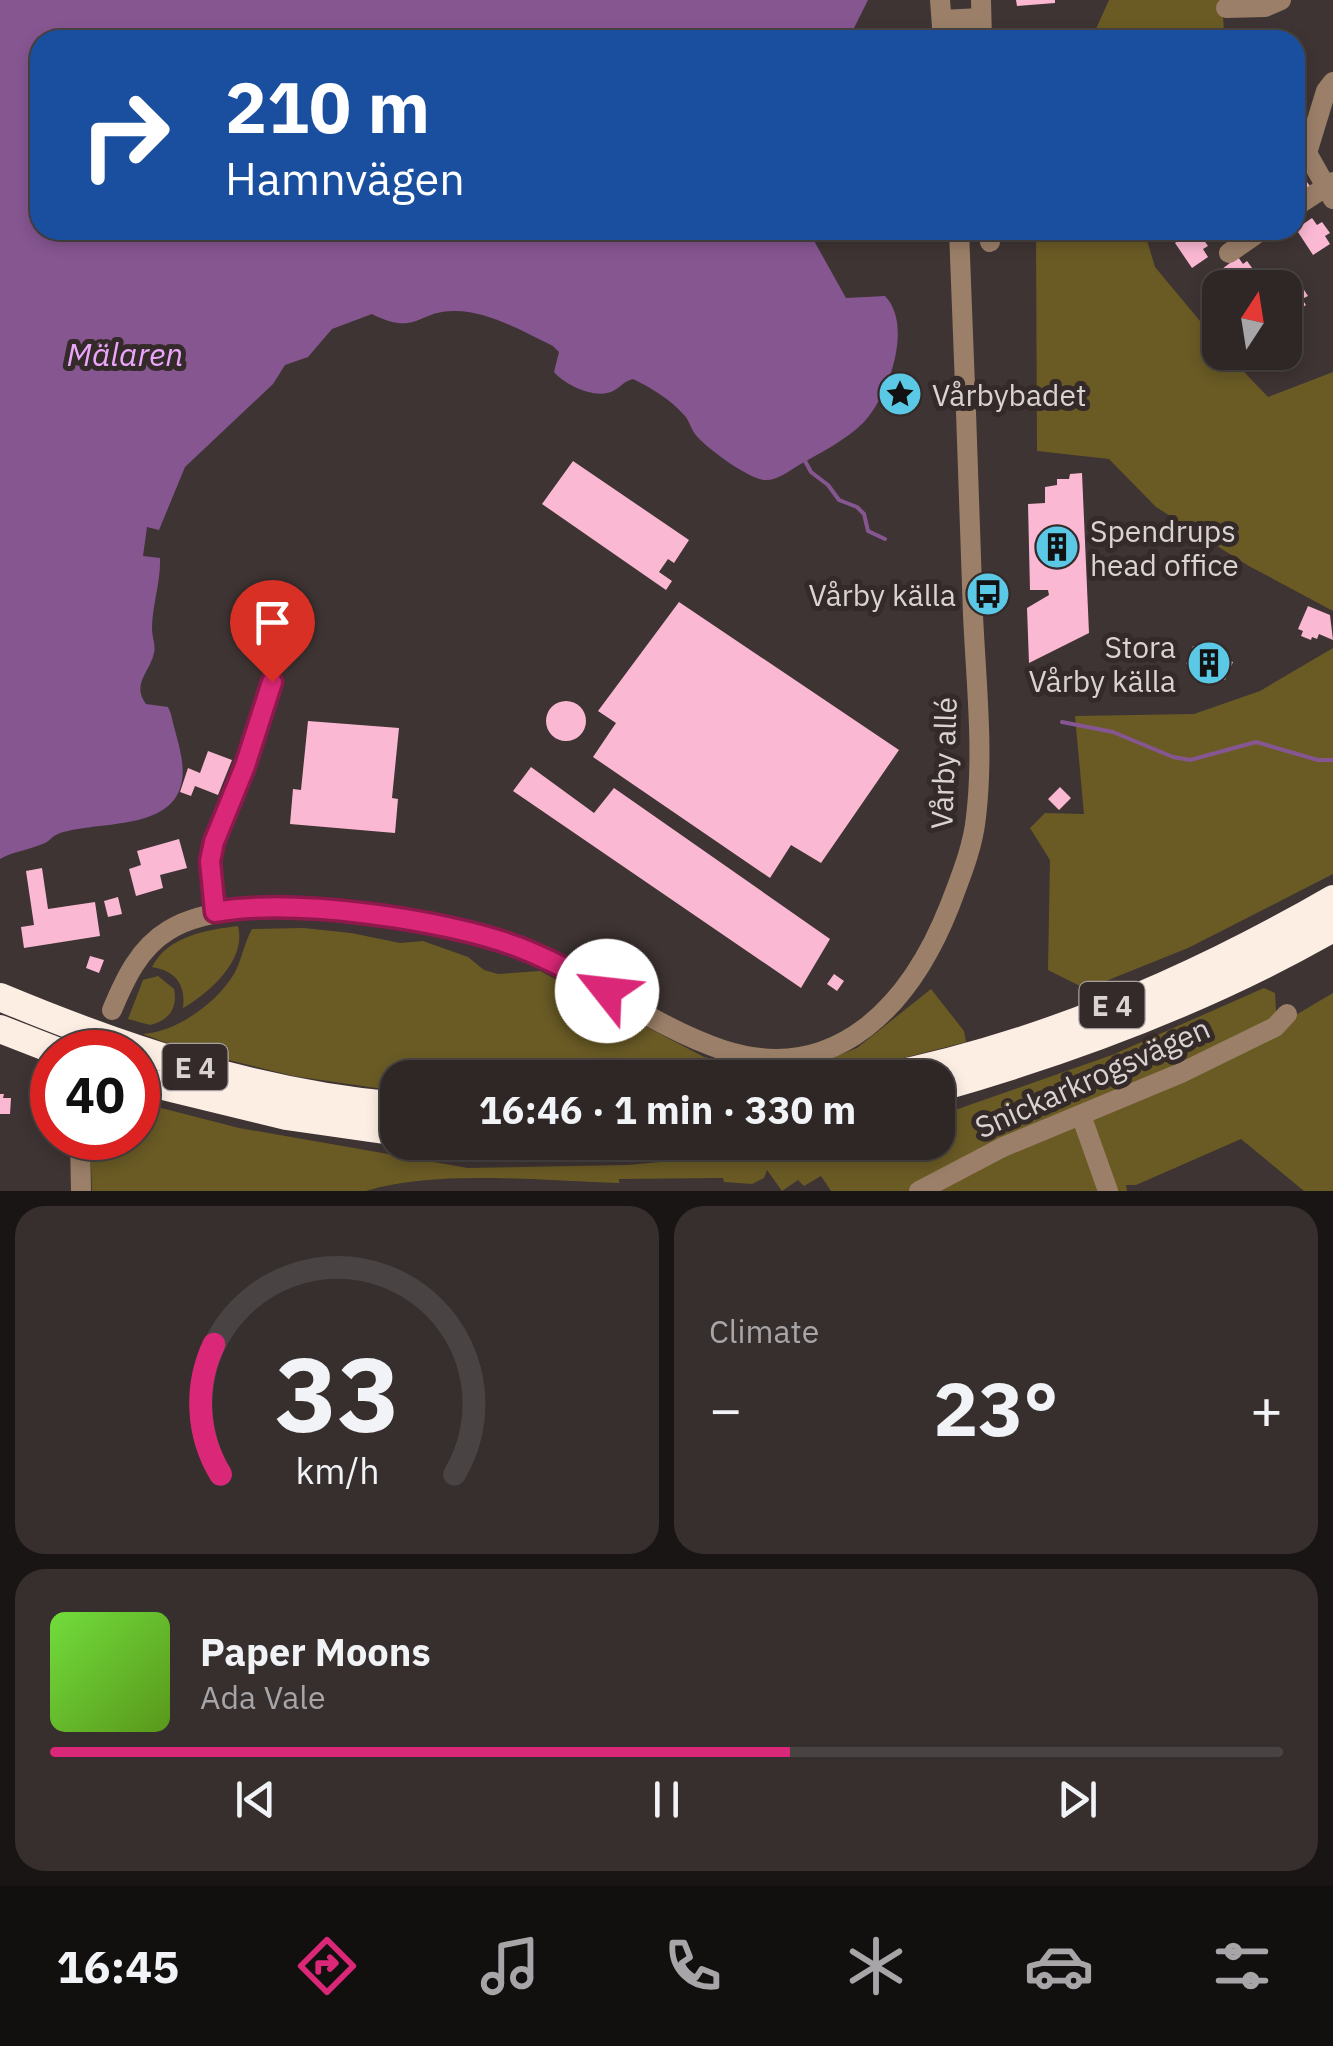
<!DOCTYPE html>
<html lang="en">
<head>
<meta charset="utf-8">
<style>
	body { margin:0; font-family:"IBM Plex Sans",sans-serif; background:#362f2e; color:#f1f3f6; height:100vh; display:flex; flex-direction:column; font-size:38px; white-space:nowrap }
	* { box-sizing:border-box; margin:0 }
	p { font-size:32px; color:#a7a5a7 }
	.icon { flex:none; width:55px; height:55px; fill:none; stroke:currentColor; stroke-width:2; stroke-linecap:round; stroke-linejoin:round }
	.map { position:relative; height:1191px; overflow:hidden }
	.side { display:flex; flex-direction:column; gap:15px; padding:15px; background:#191515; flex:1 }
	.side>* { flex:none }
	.banner { position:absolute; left:30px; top:30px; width:1275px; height:210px; border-radius:30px; box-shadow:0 5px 15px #0003,0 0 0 2px #494443; background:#1a4fa0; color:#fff; overflow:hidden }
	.needle { width:65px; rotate:12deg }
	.buttons { position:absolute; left:1202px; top:270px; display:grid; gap:20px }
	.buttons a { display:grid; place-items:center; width:100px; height:100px; border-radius:20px; background:#2e2726; box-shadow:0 5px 15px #0003,0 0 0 2px #494443; font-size:50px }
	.speed { position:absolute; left:30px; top:1030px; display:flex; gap:20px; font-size:50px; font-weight:700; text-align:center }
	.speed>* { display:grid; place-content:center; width:130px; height:130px; border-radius:50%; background:#2e2726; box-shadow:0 5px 15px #0003,0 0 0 2px #494443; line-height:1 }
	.speed .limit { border:15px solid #d22; background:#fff; color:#111 }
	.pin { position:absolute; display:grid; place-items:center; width:85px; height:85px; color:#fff; margin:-102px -42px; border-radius:50% 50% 50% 0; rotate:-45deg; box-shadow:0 0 10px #0007 }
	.pin .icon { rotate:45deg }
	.me { position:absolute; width:110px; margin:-55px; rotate:299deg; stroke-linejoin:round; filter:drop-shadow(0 0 8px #0008) }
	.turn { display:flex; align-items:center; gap:35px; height:210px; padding:0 30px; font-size:45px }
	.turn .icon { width:130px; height:130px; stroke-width:2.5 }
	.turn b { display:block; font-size:70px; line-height:85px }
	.big { font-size:75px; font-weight:800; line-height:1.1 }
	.side .tile { flex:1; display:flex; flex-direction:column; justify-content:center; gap:15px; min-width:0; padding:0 35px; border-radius:30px; background:#362f2e }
	.side .dial { align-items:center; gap:0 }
	.dial svg { height:260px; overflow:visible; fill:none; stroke:#494443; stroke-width:7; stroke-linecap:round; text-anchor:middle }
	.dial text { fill:#f1f3f6; stroke:none }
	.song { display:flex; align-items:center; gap:30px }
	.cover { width:120px; height:120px; border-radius:15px; background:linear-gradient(135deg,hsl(100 70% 55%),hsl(90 70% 35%)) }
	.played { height:10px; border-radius:5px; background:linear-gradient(90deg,#db2777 60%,#494443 60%) }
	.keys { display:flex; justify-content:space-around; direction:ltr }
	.heat { display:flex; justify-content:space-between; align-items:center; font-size:55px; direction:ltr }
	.side .tiles { flex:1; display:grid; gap:15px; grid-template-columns:1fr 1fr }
	.tile:last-child { grid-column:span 2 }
	.trip { position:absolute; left:380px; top:1060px; width:575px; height:100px; border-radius:30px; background:#2e2726; box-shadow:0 5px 15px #0003,0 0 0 2px #494443; font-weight:800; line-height:100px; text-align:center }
	.dock { display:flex; height:160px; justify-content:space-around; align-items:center; background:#12100f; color:#a7a5a7 }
	.dock .icon { width:70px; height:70px }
	.dock .selected { color:#db2777 }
	.dock b { font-size:45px; color:#f1f3f6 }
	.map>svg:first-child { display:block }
	.green { fill:#6a5b25 }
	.water { fill:#865691 }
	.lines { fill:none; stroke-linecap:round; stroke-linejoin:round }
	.stream { stroke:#865691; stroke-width:4 }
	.building { fill:#fbb8d3 }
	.minor { stroke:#9b7f68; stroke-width:20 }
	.highway { stroke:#fceee3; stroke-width:28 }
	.route-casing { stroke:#8e194d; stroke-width:25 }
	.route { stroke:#db2777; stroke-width:18 }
	.labels { text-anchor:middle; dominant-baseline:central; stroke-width:10; stroke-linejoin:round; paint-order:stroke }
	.shield { fill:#342a29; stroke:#a8a0a0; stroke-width:2.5 }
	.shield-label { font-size:28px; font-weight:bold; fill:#dad3d3 }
	.poi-label { font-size:30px; fill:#dad3d3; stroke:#342a29; text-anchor:start }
	.street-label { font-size:30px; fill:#dad3d3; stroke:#342a29 }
	.water-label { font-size:32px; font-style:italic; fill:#eba6fb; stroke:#342a29 }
</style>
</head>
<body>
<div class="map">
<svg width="1333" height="1191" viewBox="0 0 1333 1191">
	<rect width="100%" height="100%" fill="#3e3433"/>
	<path class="green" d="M1109,0H1222L1224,32L1247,40H1091Z
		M1036,230H1144L1155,267L1220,345V352L1226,353L1268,397L1333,372V611L1247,565L1156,507L1109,459L1037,451Z
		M1333,648V874L1188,948L1086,989L1048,970L1050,860L1030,828L1045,813L1084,814L1075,716L1194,714L1260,691Z
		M238,926C247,960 209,993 183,1008C186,985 176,971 152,967C168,936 206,930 238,926Z
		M303,928L351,933L400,943L423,941L468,957L484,970L498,974L540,971L704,1057L764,1070L809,1067L857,1048L931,989L964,1031L966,1042L857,1070L813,1077L398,1078L397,1091L293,1076L180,1048L143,1034C176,1032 217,1003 234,974C242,960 244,943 252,929Z
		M158,976L174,989C178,1007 169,1021 150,1025L128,1019L143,980Z
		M1264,988L1275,993L1277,1026L1333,993V1191H1304L1241,1139L1136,1185H1126L1127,1191H831L821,1176L804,1186L798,1180L782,1191L767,1170L764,1178L752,1184L724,1182L723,1178L619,1179V1183C543,1181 436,1169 366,1191H92L90,1138H138V1102L239,1128L468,1168L628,1165L768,1152L820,1143L938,1142V1116L1112,1055Z"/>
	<path class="water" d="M0,0H868L848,40H40V230H808L846,298L885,296C914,326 888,397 863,423C846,440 820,453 799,465C789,471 777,481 764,480C747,478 705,447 695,434C690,427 689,419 683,414C670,399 650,387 633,379C624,381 621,387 613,391C596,400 565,385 554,372L559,352L553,346C524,332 488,311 455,311C418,310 417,337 372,314L332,329L308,357L285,365L273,384L185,467L159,530L147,527L143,556L160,558C161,582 152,605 152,629C152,636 156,647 154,653C150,672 131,684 146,704L168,707L171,714C176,739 189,767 179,791C163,831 91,821 58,834C50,838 52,839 45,843C30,850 14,851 0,859Z"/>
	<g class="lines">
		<path class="stream" d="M805,461L811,472L828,485L839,500L857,507L864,514L868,531L885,539
			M1062,722L1113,732L1173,757L1190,760L1256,742L1318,760H1333"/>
	</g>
	<path class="building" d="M1016,0H1055V3L1017,6Z
		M1295,166L1310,186L1295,197Z
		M1312,218L1317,225L1322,222L1330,233L1325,236L1330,244L1313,255L1296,229Z
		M1191,232L1196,239L1201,236L1208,246L1203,249L1208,257L1192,268L1175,243Z
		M1238,257L1243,264L1247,261L1255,272L1250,275L1256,283L1248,288H1235L1222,269Z
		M1297,279L1308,296L1302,299L1306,305L1296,312L1292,306L1285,310V287Z
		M573,461L689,540L674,563L668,559L659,572L672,581L666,590L542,504Z
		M1082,473L1089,633L1029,663L1027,608L1049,595L1048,590H1030L1028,504L1045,503V487L1057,485V479H1069L1070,474Z
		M679,602L899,750L821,863L791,845L770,878L593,757L616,723L598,711Z
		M1308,606L1330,615L1333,640L1319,634L1317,639L1312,637L1311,640L1301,636L1303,631L1298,629Z
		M1193,646L1233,662L1225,680L1186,664Z
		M546 721a20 20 0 1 1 40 0a20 20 0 1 1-40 0Z
		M308,721L399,728L392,798L398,799L395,833L290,824L293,789L301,790Z
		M208,751L232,760L218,795L195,786L191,796L180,792L188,768L200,773Z
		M531,767L594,813L614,788L830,939L801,988L513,791Z
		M1060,787L1071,798L1059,810L1048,799Z
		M179,839L187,868L160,875L163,888L136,896L129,869L141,865L137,851Z
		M42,868L48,909L95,902L100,936L24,948L21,927L34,925L26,871Z
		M118,897L122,914L108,917L104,901Z
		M90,956L104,960L99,973L86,968Z
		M834,974L844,981L837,991L827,984Z
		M0,1094H4L3,1098H11L10,1114H0Z"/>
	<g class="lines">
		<path class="minor" d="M940,0L943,40
			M981,0L982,40
			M1226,8L1265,7L1281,0
			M942,20L981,18
			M1333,82L1326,91L1307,153L1333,199
			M1295,207L1333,182
			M988,230L990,242
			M1229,253L1262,230
			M215,912L210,861L214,842L245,765L273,682
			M112,1010C125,979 139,948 169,930C241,885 444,918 521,948C591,976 651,1026 723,1050C838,1087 912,1002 950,905C961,876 973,847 976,817C984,751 976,681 973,615C969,487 964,358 959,230
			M1081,1115L1108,1191
			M80,1138L81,1191
			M919,1191L1003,1147L1181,1073L1275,1027L1287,1014"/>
		<path class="highway" d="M0,997C127,1050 260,1094 398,1106
			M0,1029L59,1052
			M878,1078C1037,1047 1193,980 1333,899
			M138,1080L286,1116L398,1132
			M938,1088C1075,1049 1209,999 1333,928"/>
	</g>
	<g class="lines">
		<defs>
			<path id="route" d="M272,682L245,766L214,842L210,861L215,912C293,898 444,919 518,947C549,959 578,975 607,991"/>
		</defs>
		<use href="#route" class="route-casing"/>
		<use href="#route" class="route"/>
	</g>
	<defs>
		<symbol id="sight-disc" viewBox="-11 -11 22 22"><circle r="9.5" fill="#5bc8e6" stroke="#342a29"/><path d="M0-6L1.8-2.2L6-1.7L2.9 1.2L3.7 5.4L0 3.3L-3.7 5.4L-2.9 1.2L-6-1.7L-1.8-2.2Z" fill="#111"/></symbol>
		<symbol id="building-disc" viewBox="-11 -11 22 22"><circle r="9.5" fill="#5bc8e6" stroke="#342a29"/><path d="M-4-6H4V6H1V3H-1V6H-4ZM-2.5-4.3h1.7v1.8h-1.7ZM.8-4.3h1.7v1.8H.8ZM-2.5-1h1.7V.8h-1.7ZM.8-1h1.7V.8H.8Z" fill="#111"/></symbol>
		<symbol id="bus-disc" viewBox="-11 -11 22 22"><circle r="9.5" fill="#5bc8e6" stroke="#342a29"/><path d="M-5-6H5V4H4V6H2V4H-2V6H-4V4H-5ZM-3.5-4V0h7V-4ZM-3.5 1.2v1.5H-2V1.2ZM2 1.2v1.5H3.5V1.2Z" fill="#111"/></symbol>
	</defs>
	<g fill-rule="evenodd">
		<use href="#sight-disc" x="875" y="369" width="50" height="50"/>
		<use href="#building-disc" x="1032" y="522" width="50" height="50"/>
		<use href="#bus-disc" x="963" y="569" width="50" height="50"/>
		<use href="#building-disc" x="1184" y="638" width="50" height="50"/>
	</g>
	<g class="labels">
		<g class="shield">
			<rect x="1079.5" y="982" width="65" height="46" rx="8"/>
			<rect x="162.5" y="1044" width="65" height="46" rx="8"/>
		</g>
		<g class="shield-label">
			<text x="1112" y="1005">E 4</text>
			<text x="195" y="1067">E 4</text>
		</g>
		<g class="poi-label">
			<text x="932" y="394">Vårbybadet</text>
			<text x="1090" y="530">Spendrups<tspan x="1090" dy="34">head office</tspan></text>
			<text x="956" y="594" text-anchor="end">Vårby källa</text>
			<text x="1176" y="646" text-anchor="end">Stora<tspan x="1176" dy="34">Vårby källa</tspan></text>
		</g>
		<g class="street-label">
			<text transform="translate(943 763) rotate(-88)">Vårby allé</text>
			<text transform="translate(1092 1077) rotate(-24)">Snickarkrogsvägen</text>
		</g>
		<g class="water-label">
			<text x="125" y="354">Mälaren</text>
		</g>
	</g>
</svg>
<div class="buttons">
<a><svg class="needle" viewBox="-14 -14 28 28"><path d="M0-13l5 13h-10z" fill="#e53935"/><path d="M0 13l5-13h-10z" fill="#a7a5a7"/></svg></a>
</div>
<div class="speed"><div class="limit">40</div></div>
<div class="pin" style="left:272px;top:682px;background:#d93025"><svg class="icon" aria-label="arrive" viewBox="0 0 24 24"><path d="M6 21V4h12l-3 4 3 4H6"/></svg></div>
<svg class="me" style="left:607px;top:991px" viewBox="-20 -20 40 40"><circle r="19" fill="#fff"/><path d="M0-13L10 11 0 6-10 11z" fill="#db2777"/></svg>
<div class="trip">16:46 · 1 min · 330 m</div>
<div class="banner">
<div class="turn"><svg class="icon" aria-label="right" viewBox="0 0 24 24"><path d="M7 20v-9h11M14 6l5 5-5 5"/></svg><div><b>210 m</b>Hamnvägen</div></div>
</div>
</div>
<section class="side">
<div class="tiles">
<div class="tile dial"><svg viewBox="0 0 100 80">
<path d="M14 69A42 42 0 1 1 86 69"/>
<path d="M14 69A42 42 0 0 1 12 29" stroke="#db2777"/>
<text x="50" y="56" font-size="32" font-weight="700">33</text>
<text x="50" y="72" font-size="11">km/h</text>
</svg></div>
<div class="tile"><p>Climate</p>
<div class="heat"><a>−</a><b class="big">23°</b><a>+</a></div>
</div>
<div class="tile">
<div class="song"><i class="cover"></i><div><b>Paper Moons</b><p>Ada Vale</p></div></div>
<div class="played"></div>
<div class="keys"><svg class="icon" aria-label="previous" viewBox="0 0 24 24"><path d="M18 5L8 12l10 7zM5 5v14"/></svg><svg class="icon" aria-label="pause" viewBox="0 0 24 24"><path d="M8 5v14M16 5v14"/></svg><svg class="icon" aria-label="next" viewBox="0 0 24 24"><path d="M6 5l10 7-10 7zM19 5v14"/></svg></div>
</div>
</div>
</section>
<nav class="dock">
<b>16:45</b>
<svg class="icon selected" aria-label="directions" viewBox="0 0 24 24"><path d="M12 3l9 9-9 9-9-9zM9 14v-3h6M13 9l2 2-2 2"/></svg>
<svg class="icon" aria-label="music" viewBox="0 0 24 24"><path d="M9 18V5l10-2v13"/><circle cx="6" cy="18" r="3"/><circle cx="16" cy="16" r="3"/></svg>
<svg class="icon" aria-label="phone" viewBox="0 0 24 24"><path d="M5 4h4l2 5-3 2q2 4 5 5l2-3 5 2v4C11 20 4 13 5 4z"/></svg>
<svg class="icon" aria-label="climate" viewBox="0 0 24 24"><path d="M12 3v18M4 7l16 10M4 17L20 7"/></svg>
<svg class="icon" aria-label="car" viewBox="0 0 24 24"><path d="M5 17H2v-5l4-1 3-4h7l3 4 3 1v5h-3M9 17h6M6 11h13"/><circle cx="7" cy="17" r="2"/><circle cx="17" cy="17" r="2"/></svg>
<svg class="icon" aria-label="filters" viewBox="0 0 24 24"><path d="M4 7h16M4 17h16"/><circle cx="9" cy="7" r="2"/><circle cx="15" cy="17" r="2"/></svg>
</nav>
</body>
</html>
